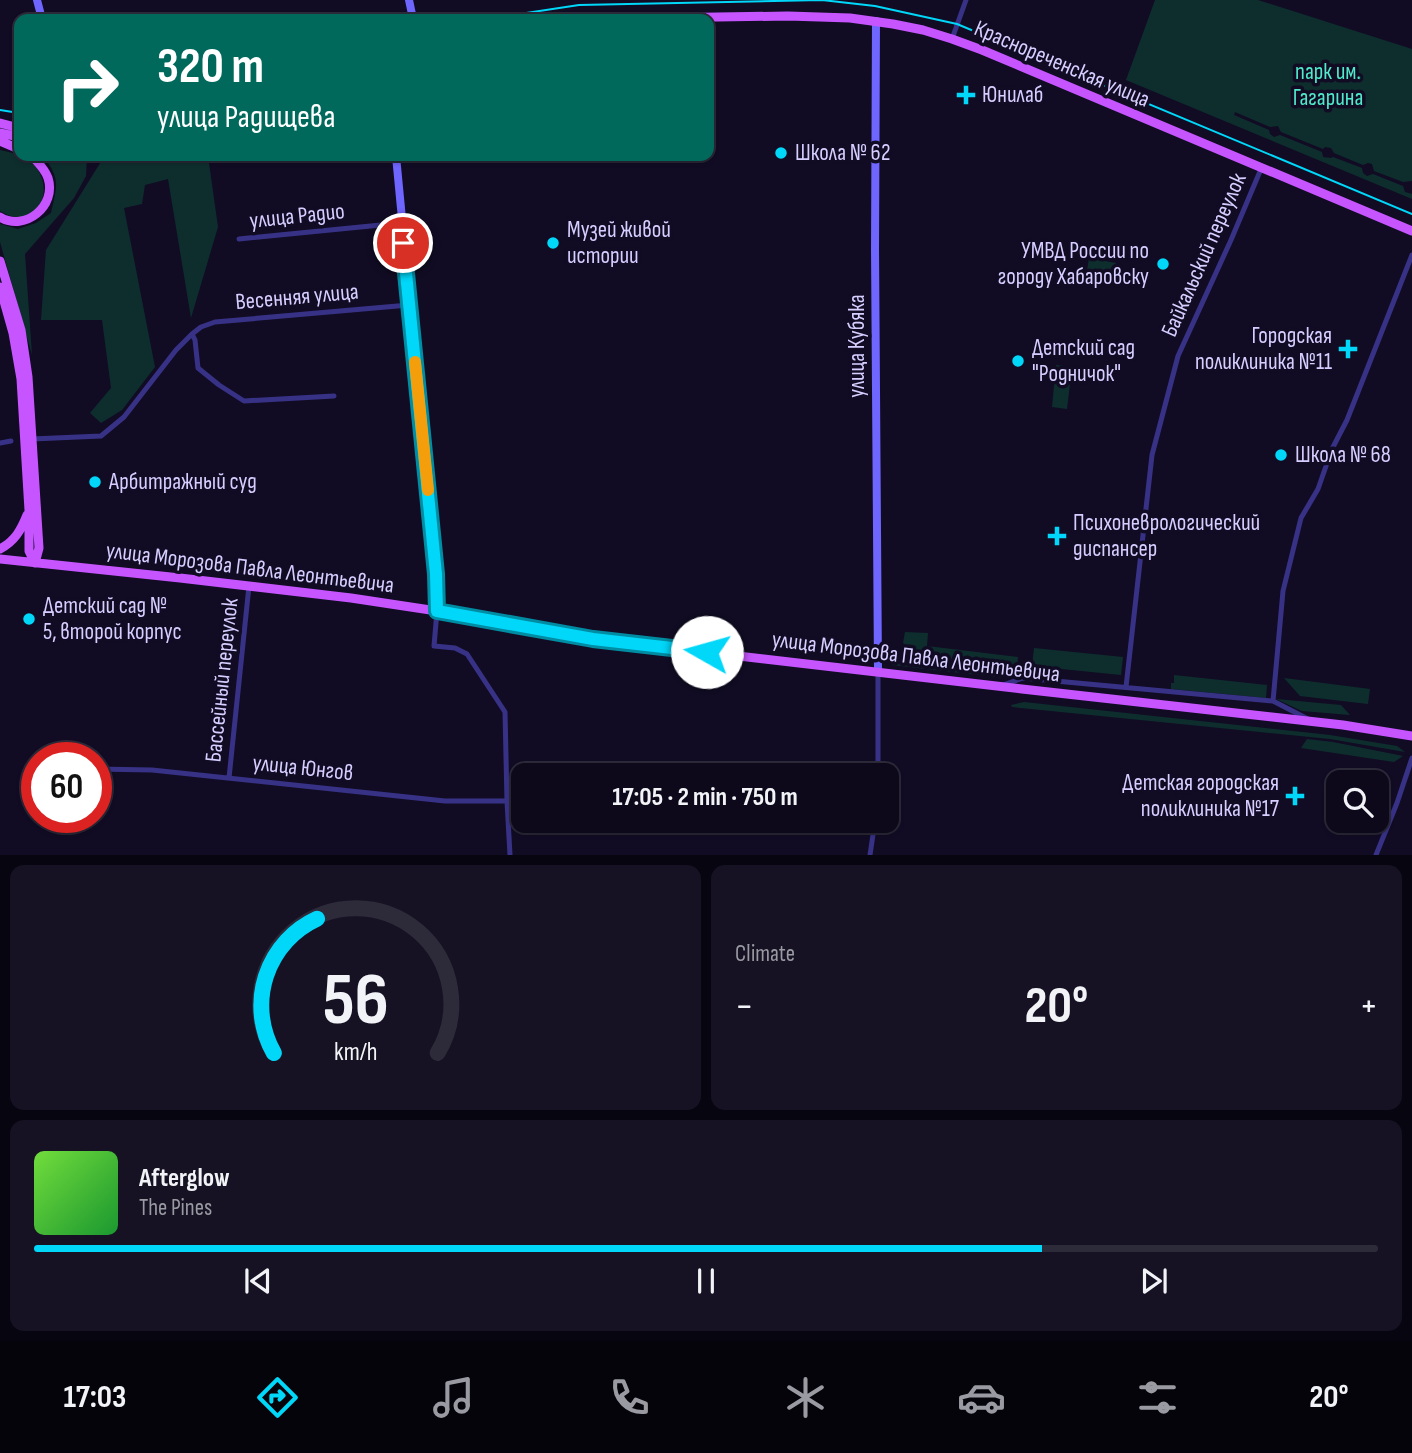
<!DOCTYPE html>
<html lang="en">
<head>
<meta charset="utf-8">
<style>
	body { margin:0; font-family:"Sofia Sans Condensed",sans-serif; background:#161224; color:#f1f3f6; height:100vh; display:flex; flex-direction:column; font-size:26px; white-space:nowrap }
	* { box-sizing:border-box; margin:0 }
	p { font-size:23px; color:#9a9aa3 }
	.icon { flex:none; width:38px; height:38px; fill:none; stroke:currentColor; stroke-width:2; stroke-linecap:round; stroke-linejoin:round }
	.map { position:relative; height:855px; overflow:hidden }
	.panel { display:flex; flex-direction:column; gap:10px; padding:10px; background:#07050f; flex:1 }
	.panel>* { flex:none }
	.banner { position:absolute; left:14px; top:14px; width:700px; height:147px; border-radius:14px; box-shadow:0 2px 5px #0004,0 0 0 2px #2d2a3a; background:#00695c; color:#fff; overflow:hidden }
	.fabs { position:absolute; left:1326px; top:770px; display:grid; gap:14px }
	.fabs a { display:grid; place-items:center; width:63px; height:63px; border-radius:14px; background:#0d091b; box-shadow:0 2px 5px #0004,0 0 0 2px #2d2a3a; font-size:35px }
	.speed { position:absolute; left:21px; top:742px; display:flex; gap:14px; font-size:35px; font-weight:700; text-align:center }
	.speed>* { display:grid; place-content:center; width:91px; height:91px; border-radius:50%; background:#0d091b; box-shadow:0 2px 5px #0004,0 0 0 2px #2d2a3a; line-height:1 }
	.speed .limit { border:10px solid #d22; background:#fff; color:#111 }
	.pin { position:absolute; display:grid; place-items:center; width:60px; height:60px; color:#fff; margin:-30px; border:4px solid #fff; border-radius:50%; box-shadow:0 2px 7px #0007 }
	.me { position:absolute; width:77px; margin:-38px; rotate:277deg; stroke-linejoin:round; filter:drop-shadow(0 0 5px #0008) }
	.turn { display:flex; align-items:center; gap:24px; height:147px; padding:0 28px; font-size:32px }
	.turn .icon { width:91px; height:91px; stroke-width:2.5 }
	.turn b { display:block; font-size:49px; line-height:60px }
	.big { font-size:52px; font-weight:700; line-height:1.1 }
	.panel .widget { flex:1; display:flex; flex-direction:column; justify-content:center; gap:10px; min-width:0; padding:0 24px; border-radius:14px; background:#161224 }
	.panel .dial { align-items:center; gap:0 }
	.dial svg { height:182px; overflow:visible; fill:none; stroke:#2d2a3a; stroke-width:7; stroke-linecap:round; text-anchor:middle }
	.dial text { fill:#f1f3f6; stroke:none }
	.song { display:flex; align-items:center; gap:21px }
	.cover { width:84px; height:84px; border-radius:10px; background:linear-gradient(135deg,hsl(100 70% 55%),hsl(130 70% 35%)) }
	.played { height:7px; border-radius:4px; background:linear-gradient(90deg,#00d7f9 75%,#2d2a3a 75%) }
	.keys { display:flex; justify-content:space-around; direction:ltr }
	.heat { display:flex; justify-content:space-between; align-items:center; font-size:38px; direction:ltr }
	.panel .tiles { flex:1; display:grid; gap:10px; grid-template-columns:1fr 1fr }
	.widget:last-child { grid-column:span 2 }
	.trip { position:absolute; left:511px; top:763px; width:388px; height:70px; border-radius:14px; background:#0d091b; box-shadow:0 2px 5px #0004,0 0 0 2px #2d2a3a; font-weight:700; line-height:70px; text-align:center }
	.tab-bar { display:flex; height:112px; justify-content:space-around; align-items:center; background:#05040b; color:#9a9aa3 }
	.tab-bar .icon { width:49px; height:49px }
	.tab-bar .selected { color:#00d7f9 }
	.tab-bar b { font-size:32px; color:#f1f3f6 }
	.map>svg:first-child { display:block }
	.green { fill:#0e2e2e }
	.lines { fill:none; stroke-linecap:round; stroke-linejoin:round }
	.street { stroke:#383287; stroke-width:5 }
	.secondary { stroke:#6f65ff; stroke-width:8 }
	.primary { stroke:#c655ff; stroke-width:9 }
	.tram { stroke:#00d7f9; stroke-width:2 }
	.route-casing { stroke:#008ca2; stroke-width:18 }
	.route { stroke:#00d7f9; stroke-width:12 }
	.slow { stroke:#f59e0b; stroke-width:12 }
	.poi-dot { fill:#00d7f9; stroke:#110c24; stroke-width:2.5 }
	.labels { text-anchor:middle; dominant-baseline:central; stroke-width:7; stroke-linejoin:round; paint-order:stroke }
	.street-label { font-size:23px; fill:#d6ceff; stroke:#110c24 }
	.park-label { font-size:23px; fill:#4febca; stroke:#110c24 }
	.poi-label { font-size:23px; fill:#d6ceff; stroke:#110c24; text-anchor:start }
</style>
</head>
<body>
<div class="map">
<svg width="1412" height="855" viewBox="0 0 1412 855">
	<rect width="100%" height="100%" fill="#110c24"/>
	<path class="green" d="M1155,0H1258L1412,49V181L1403,182L1374,171L1372,164L1368,163L1363,165L1334,153L1331,148L1325,147L1323,149L1281,132L1278,126L1270,127L1235,112L1234,115L1269,130L1270,134L1274,137L1280,135L1322,152L1323,157L1331,158L1333,157L1362,168L1363,173L1367,176L1373,174L1403,186L1405,192L1412,194V199L1126,80Z
		M0,150C8,152 19,154 26,158C62,183 38,235 0,211Z
		M43,156H87L86,176L74,198L25,254L32,355L0,242V224L18,229L36,223L51,213C57,186 61,179 43,156Z
		M121,156H208L218,227L191,318L168,179L145,185L142,204L124,208L155,367L122,410L101,423L90,413L111,388L102,320H41L46,250L102,160Z
		M1089,258L1116,263L1113,281L1086,277Z
		M1056,365L1072,367L1067,409L1052,407Z
		M905,632L928,633L927,646L1018,657L1017,668L922,657L916,654L903,643Z
		M1034,648L1123,657L1121,675L1032,666Z
		M894,659L1020,671L1018,678L1013,679L892,665Z
		M1174,675L1267,685L1266,698L1171,689V683H1174Z
		M1284,678L1370,689L1368,704L1300,696Z
		M1276,699L1341,705L1350,715L1302,711Z
		M1024,702L1330,735L1397,746L1405,752L1330,739L1012,707L1011,705Z
		M1307,739L1333,742L1403,756L1394,762L1301,748Z"/>
	<g class="lines">
		<path class="street" d="M952,39L966,0
			M239,239L401,223
			M192,334L201,327L215,322L409,305
			M32,439L101,436L124,417L176,350L192,334L195,340L198,368L219,385L244,401L334,396
			M0,443L11,441
			M437,611L434,646L455,648L467,654L505,712L507,801L510,855
			M1003,685L1023,678L1273,701L1308,719
			M1126,687L1152,455L1178,356L1231,240L1261,169
			M1273,701L1283,591L1301,518L1318,489L1332,449L1347,420L1412,255
			M96,769L152,770L445,801H507
			M878,775V671
			M229,778L249,586
			M870,855L875,821
			M1376,855L1397,803L1412,758"/>
		<path class="secondary" d="M37,0L42,19
			M409,0L413,19
			M876,21L875,249L878,671
			M396,156L436,574L437,611"/>
		<path class="primary" d="M594,19L788,16L850,18L893,24L923,30L952,39L982,50L1412,231
			M0,123L19,128
			M0,133L19,137
			M0,141L19,149
			M0,217C25,232 57,206 48,178C45,169 38,163 32,156
			M0,261L21,330L28,377L39,548L35,563
			M0,287L13,333L21,379L29,510V551L35,563
			M0,549C15,541 21,530 27,515
			M0,559L180,578L351,598L437,611L593,639L1022,689L1343,725L1412,736"/>
		<path class="tram" d="M486,19L579,5L822,0L875,6L957,24L1412,214
			M0,110L19,113"/>
	</g>
	<g class="lines">
		<defs>
			<path id="route" d="M403,243L436,574L437,611L593,639L707,652"/>
		</defs>
		<use href="#route" class="route-casing"/>
		<use href="#route" class="route"/>
		<path class="slow" d="M415,362L428,490"/>
	</g>
	<g class="poi-dot">
		<path d="M962.5 84.5h7v7h7v7h-7v7h-7v-7h-7v-7h7z"/>
		<circle cx="781" cy="153" r="7"/>
		<circle cx="553" cy="243" r="7"/>
		<circle cx="1163" cy="264" r="7"/>
		<path d="M1344.5 338.5h7v7h7v7h-7v7h-7v-7h-7v-7h7z"/>
		<circle cx="1018" cy="361" r="7"/>
		<circle cx="1281" cy="455" r="7"/>
		<circle cx="95" cy="482" r="7"/>
		<path d="M1053.5 525.5h7v7h7v7h-7v7h-7v-7h-7v-7h7z"/>
		<circle cx="29" cy="619" r="7"/>
		<path d="M1291.5 785.5h7v7h7v7h-7v7h-7v-7h-7v-7h7z"/>
	</g>
	<g class="labels">
		<g class="street-label">
			<text transform="translate(1062 64) rotate(23)">Краснореченская улица</text>
			<text transform="translate(297 216) rotate(-6)">улица Радио</text>
			<text transform="translate(1204 255) rotate(-66)">Байкальский переулок</text>
			<text transform="translate(297 297) rotate(-5)">Весенняя улица</text>
			<text transform="translate(857 346) rotate(-90)">улица Кубяка</text>
			<text transform="translate(250 568) rotate(7)">улица Морозова Павла Леонтьевича</text>
			<text transform="translate(916 657) rotate(7)">улица Морозова Павла Леонтьевича</text>
			<text transform="translate(222 680) rotate(-84)">Бассейный переулок</text>
			<text transform="translate(303 768) rotate(6)">улица Юнгов</text>
		</g>
		<g class="park-label">
			<text x="1328" y="72">парк им.<tspan x="1328" dy="26">Гагарина</tspan></text>
		</g>
		<g class="poi-label">
			<text x="982" y="95">Юнилаб</text>
			<text x="795" y="153">Школа № 62</text>
			<text x="567" y="230">Музей живой<tspan x="567" dy="26">истории</tspan></text>
			<text x="1149" y="251" text-anchor="end">УМВД России по<tspan x="1149" dy="26">городу Хабаровску</tspan></text>
			<text x="1332" y="336" text-anchor="end">Городская<tspan x="1332" dy="26">поликлиника №11</tspan></text>
			<text x="1032" y="348">Детский сад<tspan x="1032" dy="26">"Родничок"</tspan></text>
			<text x="1295" y="455">Школа № 68</text>
			<text x="109" y="482">Арбитражный суд</text>
			<text x="1073" y="523">Психоневрологический<tspan x="1073" dy="26">диспансер</tspan></text>
			<text x="43" y="606">Детский сад №<tspan x="43" dy="26">5, второй корпус</tspan></text>
			<text x="1279" y="783" text-anchor="end">Детская городская<tspan x="1279" dy="26">поликлиника №17</tspan></text>
		</g>
	</g>
</svg>
<div class="fabs">
<a><svg class="icon" aria-label="search" viewBox="0 0 24 24"><circle cx="10" cy="10" r="6"/><path d="M15 15l6 6"/></svg></a>
</div>
<div class="speed"><div class="limit">60</div></div>
<div class="pin" style="left:403px;top:243px;background:#d93025"><svg class="icon" aria-label="arrive" viewBox="0 0 24 24"><path d="M6 21V4h12l-3 4 3 4H6"/></svg></div>
<svg class="me" style="left:707px;top:652px" viewBox="-20 -20 40 40"><circle r="19" fill="#fff"/><path d="M0-13L10 11 0 6-10 11z" fill="#00d7f9"/></svg>
<div class="trip">17:05 · 2 min · 750 m</div>
<div class="banner">
<div class="turn"><svg class="icon" aria-label="right" viewBox="0 0 24 24"><path d="M7 20v-9h11M14 6l5 5-5 5"/></svg><div><b>320 m</b>улица Радищева</div></div>
</div>
</div>
<section class="panel">
<div class="tiles">
<div class="widget dial"><svg viewBox="0 0 100 80">
<path d="M14 69A42 42 0 1 1 86 69"/>
<path d="M14 69A42 42 0 0 1 33 10" stroke="#00d7f9"/>
<text x="50" y="56" font-size="32" font-weight="700">56</text>
<text x="50" y="72" font-size="11">km/h</text>
</svg></div>
<div class="widget"><p>Climate</p>
<div class="heat"><a>−</a><b class="big">20°</b><a>+</a></div>
</div>
<div class="widget">
<div class="song"><i class="cover"></i><div><b>Afterglow</b><p>The Pines</p></div></div>
<div class="played"></div>
<div class="keys"><svg class="icon" aria-label="previous" viewBox="0 0 24 24"><path d="M18 5L8 12l10 7zM5 5v14"/></svg><svg class="icon" aria-label="pause" viewBox="0 0 24 24"><path d="M8 5v14M16 5v14"/></svg><svg class="icon" aria-label="next" viewBox="0 0 24 24"><path d="M6 5l10 7-10 7zM19 5v14"/></svg></div>
</div>
</div>
</section>
<nav class="tab-bar">
<b>17:03</b>
<svg class="icon selected" aria-label="directions" viewBox="0 0 24 24"><path d="M12 3l9 9-9 9-9-9zM9 14v-3h6M13 9l2 2-2 2"/></svg>
<svg class="icon" aria-label="music" viewBox="0 0 24 24"><path d="M9 18V5l10-2v13"/><circle cx="6" cy="18" r="3"/><circle cx="16" cy="16" r="3"/></svg>
<svg class="icon" aria-label="phone" viewBox="0 0 24 24"><path d="M5 4h4l2 5-3 2q2 4 5 5l2-3 5 2v4C11 20 4 13 5 4z"/></svg>
<svg class="icon" aria-label="climate" viewBox="0 0 24 24"><path d="M12 3v18M4 7l16 10M4 17L20 7"/></svg>
<svg class="icon" aria-label="car" viewBox="0 0 24 24"><path d="M5 17H2v-5l4-1 3-4h7l3 4 3 1v5h-3M9 17h6M6 11h13"/><circle cx="7" cy="17" r="2"/><circle cx="17" cy="17" r="2"/></svg>
<svg class="icon" aria-label="filters" viewBox="0 0 24 24"><path d="M4 7h16M4 17h16"/><circle cx="9" cy="7" r="2"/><circle cx="15" cy="17" r="2"/></svg>
<b>20°</b>
</nav>
</body>
</html>
